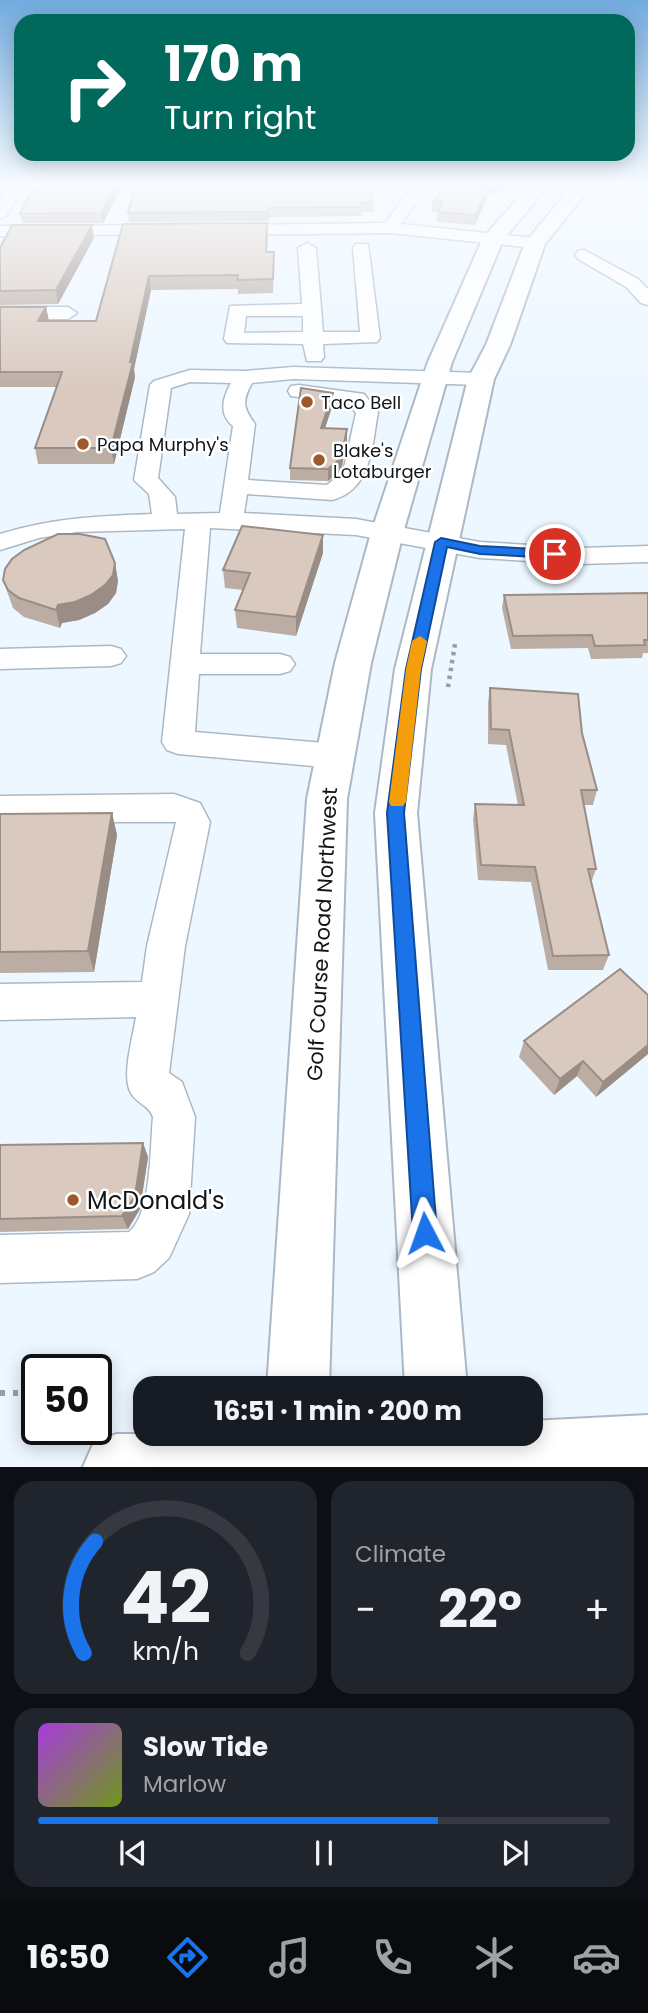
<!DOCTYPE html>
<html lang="en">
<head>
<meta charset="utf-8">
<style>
	body { margin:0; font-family:Poppins,sans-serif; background:#20242c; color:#f1f3f6; height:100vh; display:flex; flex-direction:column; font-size:26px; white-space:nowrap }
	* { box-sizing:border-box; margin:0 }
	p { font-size:23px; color:#9ea1a6 }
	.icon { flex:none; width:38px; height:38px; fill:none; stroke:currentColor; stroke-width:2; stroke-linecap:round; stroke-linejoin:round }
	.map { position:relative; height:1467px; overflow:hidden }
	.sheet { display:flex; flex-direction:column; gap:14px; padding:14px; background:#0d0f14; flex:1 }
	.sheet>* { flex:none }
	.banner { position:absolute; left:14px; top:14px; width:621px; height:147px; border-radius:21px; box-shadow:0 4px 18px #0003; background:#00695c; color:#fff; overflow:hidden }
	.speed { position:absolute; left:21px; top:1354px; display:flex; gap:14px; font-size:35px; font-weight:700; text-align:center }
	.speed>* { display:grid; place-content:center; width:91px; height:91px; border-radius:50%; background:#171b24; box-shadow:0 4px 18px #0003; line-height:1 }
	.speed .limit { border:4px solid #111; border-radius:10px; background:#fff; color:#111 }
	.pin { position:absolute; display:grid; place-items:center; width:60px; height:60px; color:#fff; margin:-30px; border:4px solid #fff; border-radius:50%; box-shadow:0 2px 7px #0007 }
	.me { position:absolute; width:77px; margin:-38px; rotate:356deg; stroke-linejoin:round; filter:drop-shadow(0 0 5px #0008) }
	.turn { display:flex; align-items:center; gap:24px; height:147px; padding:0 35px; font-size:32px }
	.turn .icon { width:91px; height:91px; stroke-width:2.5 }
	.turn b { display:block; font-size:49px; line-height:60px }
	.big { font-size:52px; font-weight:700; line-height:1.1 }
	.sheet .card { flex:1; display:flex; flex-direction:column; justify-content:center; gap:10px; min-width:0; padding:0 24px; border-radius:21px; background:#20242c }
	.sheet .dial { align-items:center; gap:0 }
	.dial svg { height:182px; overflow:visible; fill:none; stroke:#363941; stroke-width:7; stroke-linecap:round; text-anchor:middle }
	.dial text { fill:#f1f3f6; stroke:none }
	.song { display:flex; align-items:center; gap:21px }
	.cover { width:84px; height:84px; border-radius:10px; background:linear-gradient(135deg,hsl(280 70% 55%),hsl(80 70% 35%)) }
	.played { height:7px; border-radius:4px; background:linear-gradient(90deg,#1a73e8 70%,#363941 70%) }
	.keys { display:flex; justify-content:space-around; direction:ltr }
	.heat { display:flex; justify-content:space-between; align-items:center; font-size:38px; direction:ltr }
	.sheet .tiles { flex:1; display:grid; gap:14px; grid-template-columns:1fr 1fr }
	.card:last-child { grid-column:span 2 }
	.trip { position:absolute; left:133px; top:1376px; width:410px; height:70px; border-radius:21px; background:#171b24; box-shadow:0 4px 18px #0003; font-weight:700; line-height:70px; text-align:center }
	.tabs { display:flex; height:112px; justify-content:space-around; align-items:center; background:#090b0e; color:#9ea1a6 }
	.tabs .icon { width:49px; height:49px }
	.tabs .selected { color:#1a73e8 }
	.tabs b { font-size:32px; color:#f1f3f6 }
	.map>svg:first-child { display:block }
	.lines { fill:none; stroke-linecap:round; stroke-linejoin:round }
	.minor-casing { stroke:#abb9c6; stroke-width:3 }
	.major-casing { stroke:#abb9c6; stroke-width:4 }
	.path-far1 { stroke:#979fa5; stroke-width:4.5; stroke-dasharray:3.5 4.5; stroke-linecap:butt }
	.path { stroke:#979fa5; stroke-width:6; stroke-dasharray:5 8; stroke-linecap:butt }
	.minor { fill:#fff; fill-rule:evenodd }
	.major { fill:#fff; fill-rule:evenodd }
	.wall { fill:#bbada3 }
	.shaded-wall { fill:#998d85 }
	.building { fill:#dac9be; stroke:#998d85; stroke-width:2 }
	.route { fill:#1a73e8; stroke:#114b97; stroke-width:2 }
	.slow { fill:#f59e0b }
	.poi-dot { fill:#9d5929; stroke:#fff; stroke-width:2.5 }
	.labels { text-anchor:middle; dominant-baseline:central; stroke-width:5; stroke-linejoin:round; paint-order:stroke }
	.far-poi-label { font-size:18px; fill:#101519; stroke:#fff; text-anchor:start }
	.street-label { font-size:21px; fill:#101519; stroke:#fff }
	.near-poi-label { font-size:24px; fill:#101519; stroke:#fff; text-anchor:start }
</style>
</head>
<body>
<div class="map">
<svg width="648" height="1467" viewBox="0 0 648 1467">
	<rect width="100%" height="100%" fill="#edf7ff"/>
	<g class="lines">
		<defs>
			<path id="minor" d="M10,186H25L6,216L0,218V201Z
				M413,186H428L401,224L535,238L543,243L535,248L390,233L225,235L217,230L225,225L385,223Z
				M163,225L171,230L169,234L0,236V226Z
				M307,243L316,248L323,332H360L353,248L356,244H368L380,338L377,342L323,344L324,357L321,361H307L303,344L227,343L224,339L230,306L302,304L298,248ZM246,316H303V332L244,333Z
				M584,250L638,279L648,289V305L641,303L626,287L578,259L575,255L578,251Z
				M0,307H68L77,313L68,319H0Z
				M293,367L481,373L488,375L491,379L488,383L481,385L293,379L252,383C242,401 243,408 255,424L248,480L327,485L343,472L356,413L349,404L291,396L288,391L291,386L299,385L364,394L378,412C372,445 372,490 332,500L247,494L244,513L356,519L480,542L580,548L648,546V562L580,564L480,558L356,535L210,528L200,654H280L290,657L295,664L290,671L280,674H199L195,732L336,744L347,748L352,756L347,764L336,768L178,754L167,750L162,742L185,529L76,532L39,538L0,550V534C51,518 99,516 152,514L149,494L134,480L150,385L154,381L190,370L245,371ZM190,382L231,383C223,397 218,414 233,426L220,513L177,514L175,497L158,478L171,388Z
				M111,646L121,649L126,656L121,663L111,666L0,669V649Z
				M174,794L200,803L210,822L185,946L169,1073L182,1082L195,1117L189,1214L169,1258L154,1272L137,1279L0,1283V1235L129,1232C152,1213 150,1147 153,1117C149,1105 137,1104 131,1093C121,1077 133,1037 136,1017L0,1020V984L142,982L147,946L176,822H0V796Z"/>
			<path id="major" d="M529,186H548L503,240L452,362L403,533L371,663L347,799L329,1388H267L307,799L335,663L371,533L428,362L483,238Z
				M572,186H591L545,244L510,345L494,379L431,669L417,813L467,1388H405L375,813L395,669L468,379L486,345L525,243Z
				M648,1415V1467H83L93,1444L116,1434L530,1433V1421Z"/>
		</defs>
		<use href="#minor" class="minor-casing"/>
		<use href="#major" class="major-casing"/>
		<path class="path-far1" d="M448,687L455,644"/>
		<path class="path" d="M0,1393H37"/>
		<use href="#minor" class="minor"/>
		<use href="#major" class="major"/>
	</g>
	<path class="wall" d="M122,186L103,223H22L20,214L37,191Z
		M446,186H505L499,195L489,193L475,225L437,222L438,212H432L433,201Z
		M373,202V212H362L361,216L269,217V221L129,222L128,213Z
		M123,224L268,237L267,252H274L273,293L238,294V289L151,290L134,369L135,377L114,464H38L35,448L57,387H0V307H46L49,321H96Z
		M94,238L58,304L0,305V248Z
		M333,393V404L325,428L347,429V441L341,471L328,481L290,480V468Z
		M323,535V553L296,636L237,628L235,610L243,590L225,588L223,570Z
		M115,563L118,581L116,593L108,604L95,613L79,620L62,623L60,628L24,617L13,608L3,580Z
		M648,593V653H643L642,658L591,659L588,648L511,649L502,608L504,595Z
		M490,688L582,733L597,790L593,805H584L596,869L591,883L609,955L603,970H548L531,882L478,880L473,819L475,804L518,805L506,745L488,744V703Z
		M112,813L117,835L94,972L0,973V814Z
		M648,995V1054L596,1097L577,1076L554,1095L519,1057L524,1041Z
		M143,1143L148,1157L140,1209L128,1229L0,1232V1145Z"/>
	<path class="shaded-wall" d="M116,186H122L103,223L101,213Z
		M488,186H489V193L475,225L476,215Z
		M500,186H505L499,195Z
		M92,225L94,238L58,304L56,290Z
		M149,276L151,290L134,369L135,377L114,464L111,448Z
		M46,307L49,322L38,321Z
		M333,393V404L321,440V428Z
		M347,429V441L341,471L328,481V469Z
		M323,535V553L296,636V617Z
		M115,563L118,581L116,593L108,604L95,613L79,620L62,623L60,628L56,610L58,605Z
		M112,813L117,835L94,972L88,951Z
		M648,1045V1054L596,1097L603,1082Z
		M583,1061L577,1076L554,1095L560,1079Z
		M143,1143L148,1157L140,1209L128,1229L122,1216Z"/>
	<path class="building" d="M40,186H116L101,213L20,214L31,191H37Z
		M135,186H371L373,202L361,203L362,207L268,208V212L128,213Z
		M446,186H488L476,215L438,212L443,202L433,201Z
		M267,223L266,252H274L273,279L237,280L238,275L149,276L130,362H133L111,448H35L62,372H0V307H46L38,321H96L123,224Z
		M12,225H92L56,290L0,291V248Z
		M301,388L333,393L321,428L347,429L341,458L328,469L290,468Z
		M242,526L323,535L296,617L235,610L250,573L223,570Z
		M58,534H80L105,539L115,563L113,575L105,585L91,595L75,602L58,605L56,610L19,598L8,590L3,580L5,569L12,559L24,550Z
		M648,593V640H644L645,645L595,646L592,635L513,636L504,595Z
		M490,688L578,694L582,733L597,790H581L596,869H588L609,955L553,956L535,867L481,865L475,804L524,805L509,730L491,729Z
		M112,813L88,951L0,952V814Z
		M620,969L648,995V1045L603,1082L583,1061L560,1079L524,1041Z
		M143,1143L135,1196L122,1216L0,1219V1145Z"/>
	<linearGradient id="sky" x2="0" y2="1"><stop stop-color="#71abde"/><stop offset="0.47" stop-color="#f7fbff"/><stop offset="1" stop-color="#f7fbff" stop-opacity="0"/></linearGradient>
	<rect width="648" height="392" fill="url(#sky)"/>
	<path class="route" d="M441,538L480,546L555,550L562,554L555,558L480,554L447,547L421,669L404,813L437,1233L433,1242L425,1245L417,1242L413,1233L387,813L406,669L435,542Z"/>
	<path class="slow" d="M420,636L427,641L421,669L406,802L403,806H391L389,802L406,669L412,641Z"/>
	<g class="poi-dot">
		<circle cx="307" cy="402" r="7"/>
		<circle cx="83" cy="444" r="7"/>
		<circle cx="319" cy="460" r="7"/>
		<circle cx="73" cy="1200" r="7"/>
	</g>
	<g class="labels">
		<g class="far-poi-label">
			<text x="321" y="402">Taco Bell</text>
			<text x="97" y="444">Papa Murphy's</text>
			<text x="333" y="450">Blake's<tspan x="333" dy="21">Lotaburger</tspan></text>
		</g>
		<g class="street-label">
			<text transform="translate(322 934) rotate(-87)">Golf Course Road Northwest</text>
		</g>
		<g class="near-poi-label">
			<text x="87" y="1200">McDonald's</text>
		</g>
	</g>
</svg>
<div class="speed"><div class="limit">50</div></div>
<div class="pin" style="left:555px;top:554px;background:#d93025"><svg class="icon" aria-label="arrive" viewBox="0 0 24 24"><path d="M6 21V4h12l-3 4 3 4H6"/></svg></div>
<svg class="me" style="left:425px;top:1233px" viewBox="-20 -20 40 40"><path d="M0-17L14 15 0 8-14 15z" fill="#1a73e8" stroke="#fff" stroke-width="4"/></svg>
<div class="trip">16:51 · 1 min · 200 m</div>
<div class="banner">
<div class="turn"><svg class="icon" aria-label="right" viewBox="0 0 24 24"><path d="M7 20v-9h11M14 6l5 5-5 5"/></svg><div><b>170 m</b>Turn right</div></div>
</div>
</div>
<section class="sheet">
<div class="tiles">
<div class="card dial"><svg viewBox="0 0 100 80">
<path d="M14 69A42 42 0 1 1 86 69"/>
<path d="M14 69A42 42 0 0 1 19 20" stroke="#1a73e8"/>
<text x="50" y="56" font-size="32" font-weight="700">42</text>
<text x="50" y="72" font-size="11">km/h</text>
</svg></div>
<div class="card"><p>Climate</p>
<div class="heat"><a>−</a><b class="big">22°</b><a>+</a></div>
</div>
<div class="card">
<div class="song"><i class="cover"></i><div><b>Slow Tide</b><p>Marlow</p></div></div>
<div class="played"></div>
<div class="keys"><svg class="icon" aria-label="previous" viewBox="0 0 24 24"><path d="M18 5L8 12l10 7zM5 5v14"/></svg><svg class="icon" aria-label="pause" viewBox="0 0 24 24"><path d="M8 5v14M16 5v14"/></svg><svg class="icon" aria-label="next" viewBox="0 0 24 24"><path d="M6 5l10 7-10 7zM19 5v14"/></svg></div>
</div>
</div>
</section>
<nav class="tabs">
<b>16:50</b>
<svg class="icon selected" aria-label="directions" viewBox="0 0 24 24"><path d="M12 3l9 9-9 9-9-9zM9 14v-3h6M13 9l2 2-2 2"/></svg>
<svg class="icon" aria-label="music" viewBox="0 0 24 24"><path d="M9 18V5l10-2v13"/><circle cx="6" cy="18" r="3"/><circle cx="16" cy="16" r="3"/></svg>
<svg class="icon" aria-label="phone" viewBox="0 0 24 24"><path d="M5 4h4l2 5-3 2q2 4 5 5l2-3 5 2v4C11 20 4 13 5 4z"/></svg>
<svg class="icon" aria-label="climate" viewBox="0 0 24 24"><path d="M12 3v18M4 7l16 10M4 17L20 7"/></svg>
<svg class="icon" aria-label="car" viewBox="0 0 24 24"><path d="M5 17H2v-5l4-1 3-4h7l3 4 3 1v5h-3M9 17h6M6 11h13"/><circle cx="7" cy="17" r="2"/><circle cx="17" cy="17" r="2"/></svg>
</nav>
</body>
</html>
